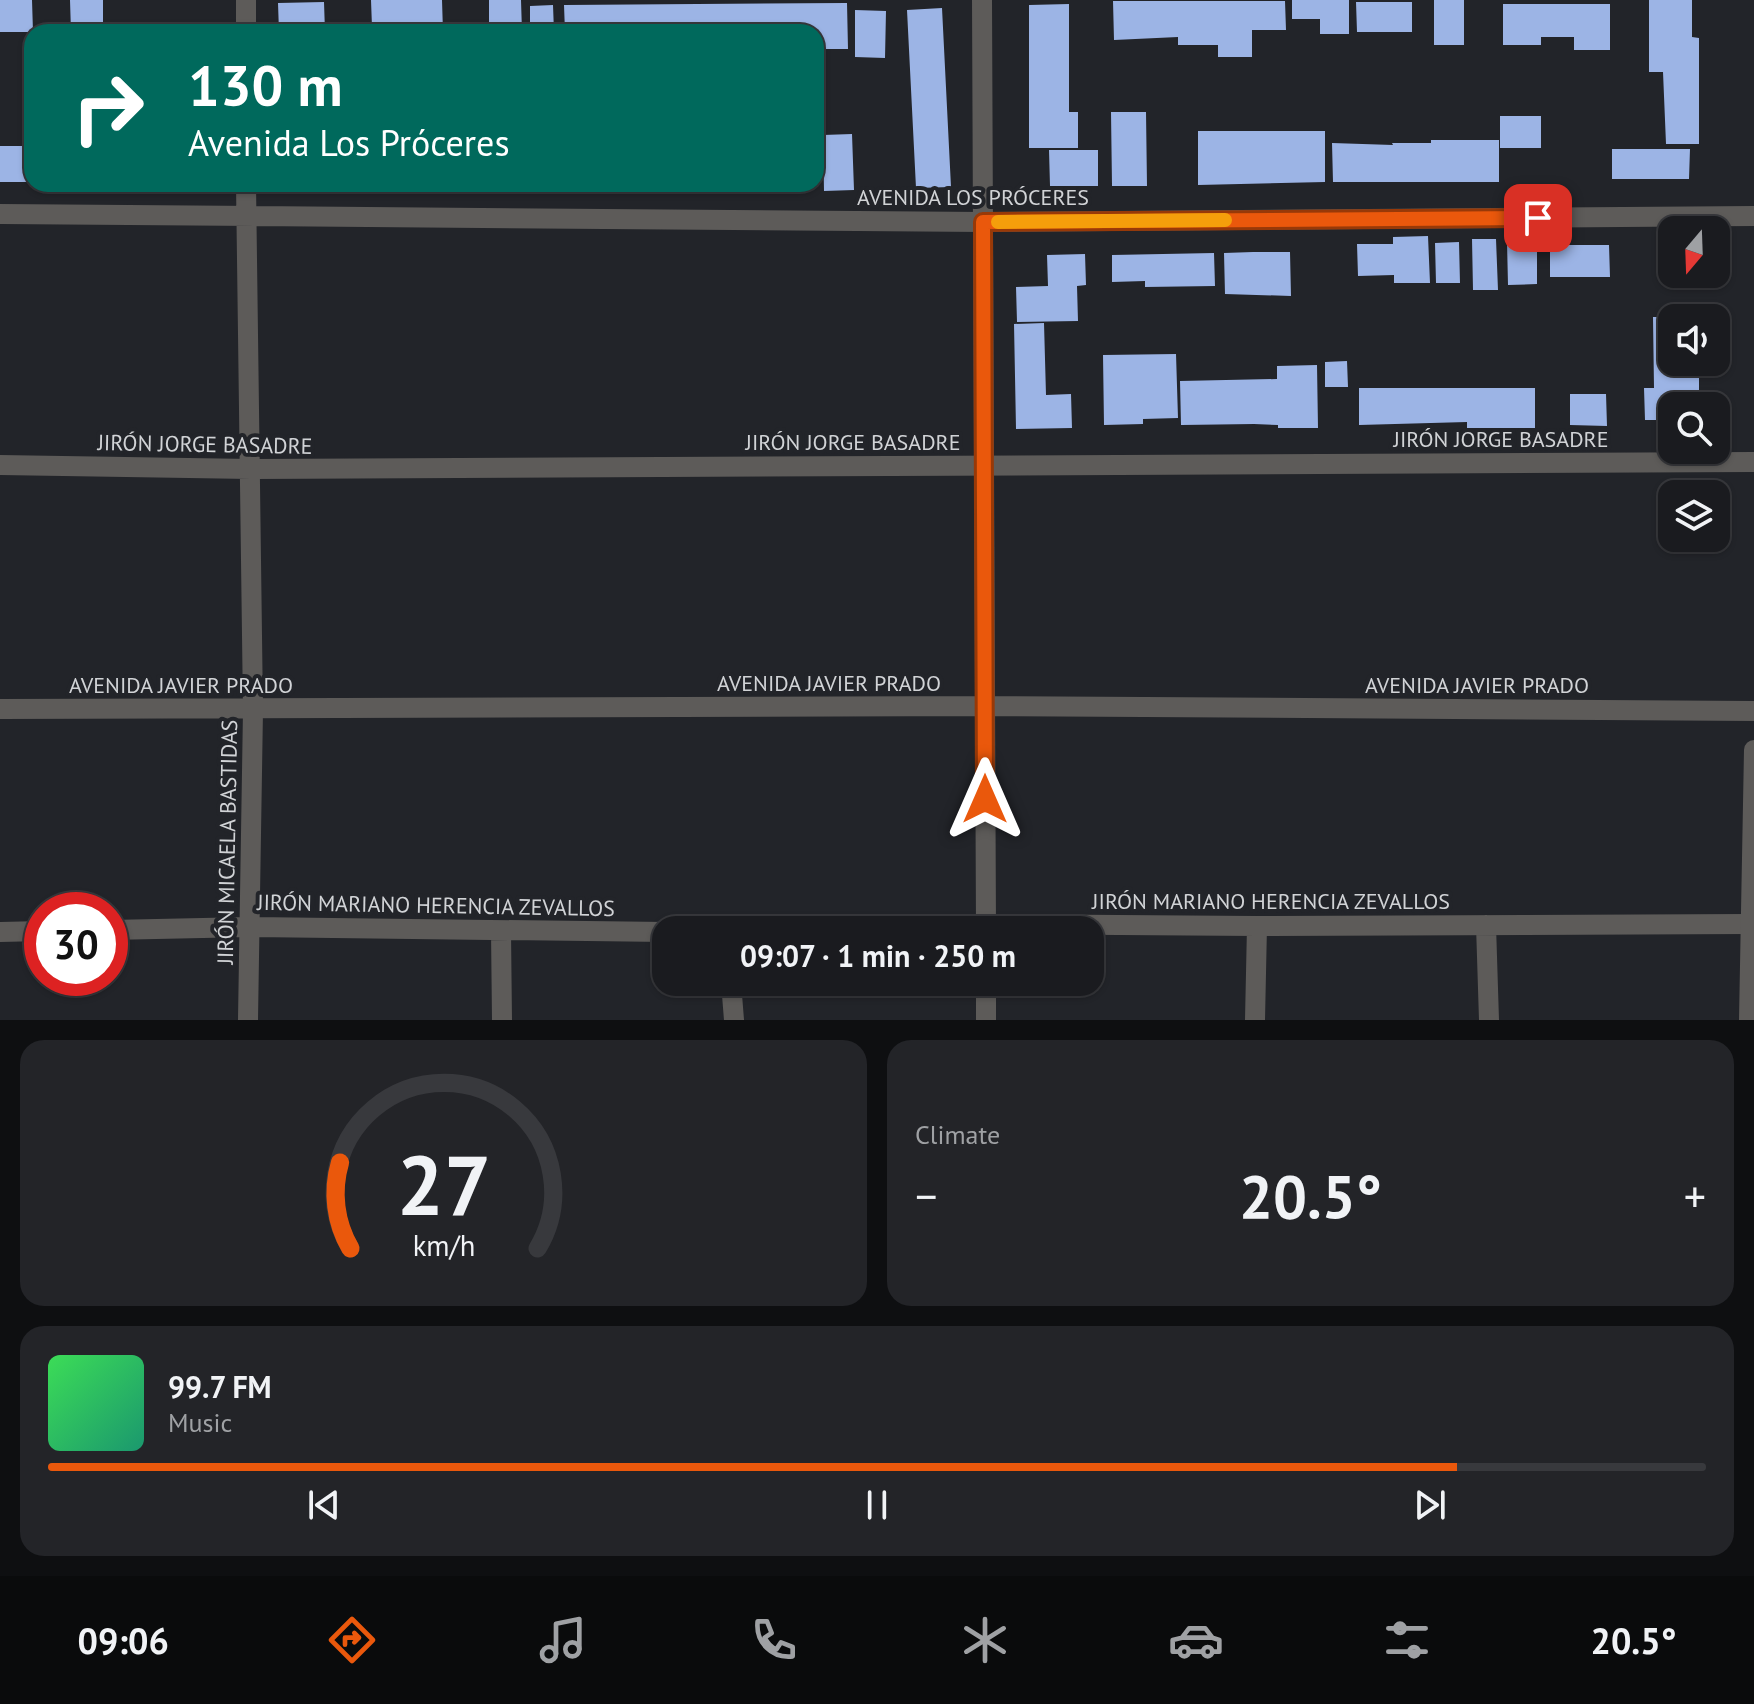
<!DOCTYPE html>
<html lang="en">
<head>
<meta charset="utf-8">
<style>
	body { margin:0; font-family:"PT Sans",sans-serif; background:#232428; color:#f1f3f6; height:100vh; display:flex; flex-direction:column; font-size:30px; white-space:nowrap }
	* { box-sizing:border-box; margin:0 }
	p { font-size:26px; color:#9fa1a4 }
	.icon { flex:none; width:44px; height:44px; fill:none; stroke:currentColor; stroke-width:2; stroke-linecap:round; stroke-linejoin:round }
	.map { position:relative; height:1020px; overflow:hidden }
	.sheet { display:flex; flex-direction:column; gap:20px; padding:20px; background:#0e0f11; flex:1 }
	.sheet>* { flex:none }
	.hud { position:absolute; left:24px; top:24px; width:800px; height:168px; border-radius:24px; box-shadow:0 2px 6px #0004,0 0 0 2px #38393d; background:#00695c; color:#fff; overflow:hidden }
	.needle { width:52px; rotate:199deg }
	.fabs { position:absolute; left:1658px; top:216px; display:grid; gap:16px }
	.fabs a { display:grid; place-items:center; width:72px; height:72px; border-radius:16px; background:#1a1b1f; box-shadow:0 2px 6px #0004,0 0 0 2px #38393d; font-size:40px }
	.speed { position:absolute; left:24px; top:892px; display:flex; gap:16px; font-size:40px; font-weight:700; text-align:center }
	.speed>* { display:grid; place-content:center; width:104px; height:104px; border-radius:50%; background:#1a1b1f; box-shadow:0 2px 6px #0004,0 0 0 2px #38393d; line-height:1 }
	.speed .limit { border:12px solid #d22; background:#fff; color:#111 }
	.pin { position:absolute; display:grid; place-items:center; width:68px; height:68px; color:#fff; margin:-34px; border-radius:16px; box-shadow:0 4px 12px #0006 }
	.me { position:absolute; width:88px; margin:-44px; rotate:0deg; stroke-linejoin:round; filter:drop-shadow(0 0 6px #0008) }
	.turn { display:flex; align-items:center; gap:28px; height:168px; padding:0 32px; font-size:36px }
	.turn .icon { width:104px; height:104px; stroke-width:2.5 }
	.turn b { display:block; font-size:56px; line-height:68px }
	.big { font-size:60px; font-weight:700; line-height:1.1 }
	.sheet .card { flex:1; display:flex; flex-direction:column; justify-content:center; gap:12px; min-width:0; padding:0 28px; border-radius:24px; background:#232428 }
	.sheet .dial { align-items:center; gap:0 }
	.dial svg { height:208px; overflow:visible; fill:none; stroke:#38393d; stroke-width:7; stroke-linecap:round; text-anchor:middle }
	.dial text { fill:#f1f3f6; stroke:none }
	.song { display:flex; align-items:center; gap:24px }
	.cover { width:96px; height:96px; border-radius:12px; background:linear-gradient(135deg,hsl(130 70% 55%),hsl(160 70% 35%)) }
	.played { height:8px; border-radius:4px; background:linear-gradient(90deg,#ea580c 85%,#38393d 85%) }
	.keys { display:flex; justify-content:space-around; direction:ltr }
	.heat { display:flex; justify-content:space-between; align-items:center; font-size:44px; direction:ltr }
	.sheet .tiles { flex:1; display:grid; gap:20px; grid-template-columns:1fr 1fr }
	.card:last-child { grid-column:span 2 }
	.trip { position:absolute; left:652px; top:916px; width:452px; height:80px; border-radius:24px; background:#1a1b1f; box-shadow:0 2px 6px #0004,0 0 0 2px #38393d; font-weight:700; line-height:80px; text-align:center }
	.tab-bar { display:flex; height:128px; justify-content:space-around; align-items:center; background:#0a0b0c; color:#9fa1a4 }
	.tab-bar .icon { width:56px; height:56px }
	.tab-bar .selected { color:#ea580c }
	.tab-bar b { font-size:36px; color:#f1f3f6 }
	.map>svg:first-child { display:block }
	.building { fill:#9cb4e5 }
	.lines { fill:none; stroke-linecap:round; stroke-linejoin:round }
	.minor { stroke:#5d5b59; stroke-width:20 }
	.tertiary { stroke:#5d5b59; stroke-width:20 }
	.route-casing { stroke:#983908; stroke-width:20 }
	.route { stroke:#ea580c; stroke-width:14 }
	.slow { stroke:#f59e0b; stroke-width:14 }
	.labels { text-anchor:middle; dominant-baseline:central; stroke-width:8; stroke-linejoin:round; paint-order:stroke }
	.street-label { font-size:22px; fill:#d1d3d6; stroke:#222429 }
</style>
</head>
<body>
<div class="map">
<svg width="1754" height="1020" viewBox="0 0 1754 1020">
	<rect width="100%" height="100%" fill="#222429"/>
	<path class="building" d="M0,0H32L33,32H0Z
		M70,0H103V32H71Z
		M371,0H442L443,32H405V26L372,27Z
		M489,0H521L522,32H489Z
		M1292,0H1349V34H1320V19H1292Z
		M1434,0H1464V45H1434Z
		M1649,0H1692V37L1699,38V144H1666L1663,72H1649Z
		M1113,1H1285L1286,30H1252V57H1218V45H1178V37L1114,40Z
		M324,2L325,32H279L278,3Z
		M1356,2H1412V32H1357Z
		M847,3L848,49H816V32H565L564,5Z
		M1069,4V112H1078V148H1029V5Z
		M1503,4H1610V50H1574V37H1541V45H1503Z
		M553,5L554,32H530V6Z
		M942,8L951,187L916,188L907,10Z
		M855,10L886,11L885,58L855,57Z
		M1111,112H1146L1147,186H1112Z
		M1500,116H1541V148H1500Z
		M1198,131H1325V182L1198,185Z
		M852,134L854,190L824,191L823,135Z
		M1431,140H1499V182H1333L1332,143L1393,145L1392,143H1431Z
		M0,146H29V182H0Z
		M1612,149H1690L1689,179H1612Z
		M1049,150H1098V186H1050Z
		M599,184H638V189L599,190Z
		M710,184H749V189L710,190Z
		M1428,236L1430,283H1394V275L1358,276L1357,244H1393V237Z
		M1472,239H1496L1498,290H1473Z
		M1537,240V284L1508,285L1507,241Z
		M1459,242L1460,283H1436L1435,243Z
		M1666,242H1672V274H1701V279L1666,278Z
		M1550,245H1609L1610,277H1550Z
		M1253,252H1290L1291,296L1225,294L1224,253Z
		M1214,253L1215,286L1145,287V281L1112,282V255Z
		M1085,254L1086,285L1077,286L1078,321L1017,322L1016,287L1048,286L1047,255Z
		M1653,317H1672V362H1699V406H1672V420H1645L1644,388H1654Z
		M1044,323L1046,395L1071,394L1072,428L1016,429L1014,324Z
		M1176,354L1178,418L1143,419V424L1104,425L1103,355Z
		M1347,361L1348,387H1325V362Z
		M1317,365L1318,428H1278V425L1254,424L1181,425L1180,381L1277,379V366Z
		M1359,388H1535V428H1467V422L1359,425Z
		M1570,394H1606L1607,426L1570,425Z"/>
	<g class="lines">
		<path class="minor" d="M246,0V32
			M982,0L986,930
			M246,184L253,710L248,1020
			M0,214L983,222L1754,216
			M0,465L251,469L1754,462
			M0,709L985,706L1754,711
			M1486,925L1489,1020
			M110,930L249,927L666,932
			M793,930L986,924L1257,926L1749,924
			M501,931L502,1020
			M0,932L42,931
			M731,982L734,1020
			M986,982V1020
			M1255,1020L1257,926"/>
		<path class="tertiary" d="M1749,1020L1754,750"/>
	</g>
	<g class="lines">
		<defs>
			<path id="route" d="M985,799L983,222L1538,218"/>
		</defs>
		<use href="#route" class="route-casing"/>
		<use href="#route" class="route"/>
		<path class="slow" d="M998,222L1225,220"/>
	</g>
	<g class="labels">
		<g class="street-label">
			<text x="973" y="197">AVENIDA LOS PRÓCERES</text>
			<text x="1501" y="439">JIRÓN JORGE BASADRE</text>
			<text x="853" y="442">JIRÓN JORGE BASADRE</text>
			<text transform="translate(205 444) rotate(1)">JIRÓN JORGE BASADRE</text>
			<text x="829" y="683">AVENIDA JAVIER PRADO</text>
			<text x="181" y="685">AVENIDA JAVIER PRADO</text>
			<text x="1477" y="685">AVENIDA JAVIER PRADO</text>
			<text transform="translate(227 842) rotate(-89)">JIRÓN MICAELA BASTIDAS</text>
			<text x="1271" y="901">JIRÓN MARIANO HERENCIA ZEVALLOS</text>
			<text transform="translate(436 905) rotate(1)">JIRÓN MARIANO HERENCIA ZEVALLOS</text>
		</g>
	</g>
</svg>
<div class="fabs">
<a><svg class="needle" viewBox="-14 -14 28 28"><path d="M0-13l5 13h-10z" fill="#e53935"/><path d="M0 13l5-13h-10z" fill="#9fa1a4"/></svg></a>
<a><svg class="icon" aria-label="sound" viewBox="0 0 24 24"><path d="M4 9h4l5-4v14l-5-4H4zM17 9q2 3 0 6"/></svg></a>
<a><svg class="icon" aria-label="search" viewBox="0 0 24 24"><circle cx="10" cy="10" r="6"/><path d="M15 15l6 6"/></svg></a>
<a><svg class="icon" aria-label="layers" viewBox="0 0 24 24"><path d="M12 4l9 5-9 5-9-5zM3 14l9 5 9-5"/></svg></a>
</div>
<div class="speed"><div class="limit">30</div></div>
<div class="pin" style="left:1538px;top:218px;background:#d93025"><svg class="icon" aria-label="arrive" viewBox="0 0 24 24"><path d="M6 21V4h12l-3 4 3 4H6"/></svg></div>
<svg class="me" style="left:985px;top:799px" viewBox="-20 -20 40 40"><path d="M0-17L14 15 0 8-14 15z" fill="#ea580c" stroke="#fff" stroke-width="4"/></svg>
<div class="trip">09:07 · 1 min · 250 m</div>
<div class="hud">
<div class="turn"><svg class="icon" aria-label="right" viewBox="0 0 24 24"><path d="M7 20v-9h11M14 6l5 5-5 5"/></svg><div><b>130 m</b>Avenida Los Próceres</div></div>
</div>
</div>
<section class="sheet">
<div class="tiles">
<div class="card dial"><svg viewBox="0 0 100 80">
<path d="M14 69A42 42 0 1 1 86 69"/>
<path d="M14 69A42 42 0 0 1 10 36" stroke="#ea580c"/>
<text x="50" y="56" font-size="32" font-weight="700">27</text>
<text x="50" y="72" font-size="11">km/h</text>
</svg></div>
<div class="card"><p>Climate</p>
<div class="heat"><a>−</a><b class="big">20.5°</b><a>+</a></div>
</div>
<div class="card">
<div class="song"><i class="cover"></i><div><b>99.7 FM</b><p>Music</p></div></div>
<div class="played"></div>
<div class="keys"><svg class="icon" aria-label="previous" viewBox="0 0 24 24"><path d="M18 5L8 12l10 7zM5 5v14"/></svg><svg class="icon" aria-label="pause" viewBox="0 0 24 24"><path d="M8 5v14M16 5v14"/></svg><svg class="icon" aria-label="next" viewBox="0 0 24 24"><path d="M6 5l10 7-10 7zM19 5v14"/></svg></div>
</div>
</div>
</section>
<nav class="tab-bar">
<b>09:06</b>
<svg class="icon selected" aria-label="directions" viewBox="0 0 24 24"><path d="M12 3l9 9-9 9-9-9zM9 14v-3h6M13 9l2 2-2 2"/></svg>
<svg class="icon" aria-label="music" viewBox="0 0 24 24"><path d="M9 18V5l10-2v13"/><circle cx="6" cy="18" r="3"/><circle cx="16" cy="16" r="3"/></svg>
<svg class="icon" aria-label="phone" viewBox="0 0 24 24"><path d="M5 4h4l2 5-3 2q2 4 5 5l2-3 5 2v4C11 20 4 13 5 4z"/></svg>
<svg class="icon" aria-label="climate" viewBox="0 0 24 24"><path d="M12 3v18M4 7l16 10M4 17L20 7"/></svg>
<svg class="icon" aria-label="car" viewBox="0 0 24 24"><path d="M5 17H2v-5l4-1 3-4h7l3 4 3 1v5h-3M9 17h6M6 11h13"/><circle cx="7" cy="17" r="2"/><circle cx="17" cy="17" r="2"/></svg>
<svg class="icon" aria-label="filters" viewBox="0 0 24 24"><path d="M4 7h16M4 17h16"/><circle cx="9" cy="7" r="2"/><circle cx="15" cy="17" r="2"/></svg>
<b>20.5°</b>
</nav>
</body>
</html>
